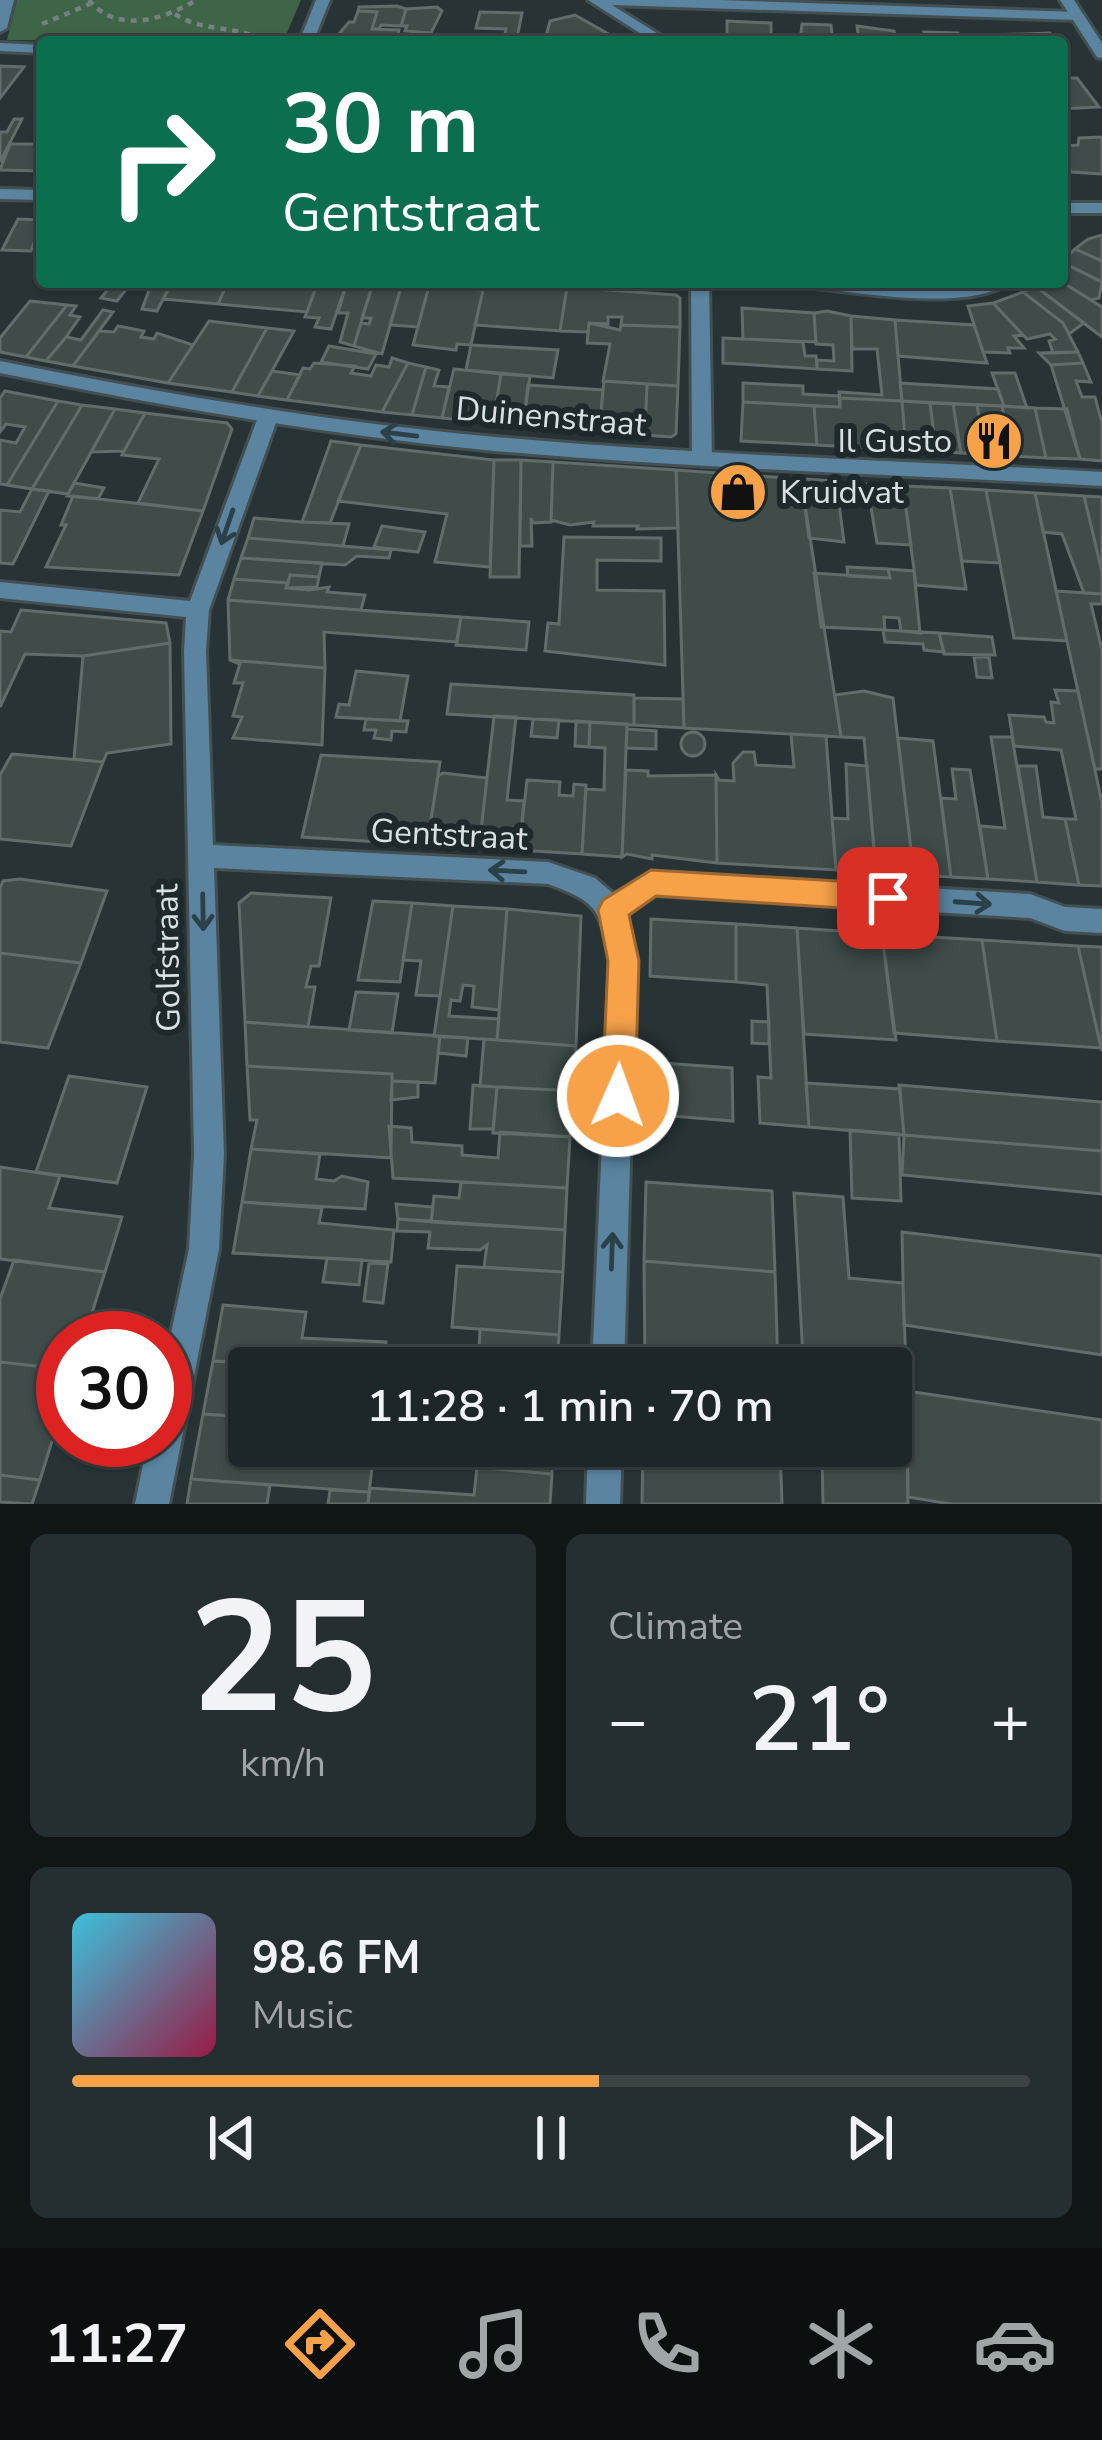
<!DOCTYPE html>
<html lang="en">
<head>
<meta charset="utf-8">
<style>
	body { margin:0; font-family:"Nunito Sans",sans-serif; background:#252e30; color:#f1f3f6; height:100vh; display:flex; flex-direction:column; font-size:45px; white-space:nowrap }
	* { box-sizing:border-box; margin:0 }
	p { font-size:39px; color:#a0a5a8 }
	.icon { flex:none; width:66px; height:66px; fill:none; stroke:currentColor; stroke-width:2; stroke-linecap:round; stroke-linejoin:round }
	.map { position:relative; height:1504px; overflow:hidden }
	.sheet { display:flex; flex-direction:column; gap:30px; padding:30px; background:#101516; flex:1 }
	.sheet>* { flex:none }
	.banner { position:absolute; left:36px; top:36px; width:1032px; height:252px; border-radius:12px; box-shadow:0 3px 9px #0004,0 0 0 3px #3b4345; background:#0b6e4f; color:#fff; overflow:hidden }
	.speed { position:absolute; left:36px; top:1311px; display:flex; gap:24px; font-size:60px; font-weight:700; text-align:center }
	.speed>* { display:grid; place-content:center; width:156px; height:156px; border-radius:50%; background:#1d2628; box-shadow:0 3px 9px #0004,0 0 0 3px #3b4345; line-height:1 }
	.speed .limit { border:18px solid #d22; background:#fff; color:#111 }
	.pin { position:absolute; display:grid; place-items:center; width:102px; height:102px; color:#fff; margin:-51px; border-radius:24px; box-shadow:0 6px 18px #0006 }
	.me { position:absolute; width:132px; margin:-66px; rotate:2deg; stroke-linejoin:round; filter:drop-shadow(0 0 9px #0008) }
	.turn { display:flex; align-items:center; gap:42px; height:252px; padding:0 48px; font-size:54px }
	.turn .icon { width:156px; height:156px; stroke-width:2.5 }
	.turn b { display:block; font-size:84px; line-height:102px }
	.big { font-size:90px; font-weight:600; line-height:1.1 }
	.sheet .tile { flex:1; display:flex; flex-direction:column; justify-content:center; gap:18px; min-width:0; padding:0 42px; border-radius:18px; background:#252e30 }
	.sheet .dial { align-items:center; gap:0 }
	.dial b { font-size:156px; line-height:1 }
	.song { display:flex; align-items:center; gap:36px }
	.cover { width:144px; height:144px; border-radius:18px; background:linear-gradient(135deg,hsl(190 70% 55%),hsl(340 70% 35%)) }
	.played { height:12px; border-radius:6px; background:linear-gradient(90deg,#f7a149 55%,#3b4345 55%) }
	.keys { display:flex; justify-content:space-around; direction:ltr }
	.heat { display:flex; justify-content:space-between; align-items:center; font-size:66px; direction:ltr }
	.sheet .tiles { flex:1; display:grid; gap:30px; grid-template-columns:1fr 1fr }
	.tile:last-child { grid-column:span 2 }
	.trip { position:absolute; left:228px; top:1347px; width:684px; height:120px; border-radius:12px; background:#1d2628; box-shadow:0 3px 9px #0004,0 0 0 3px #3b4345; font-weight:600; line-height:120px; text-align:center }
	.tab-bar { display:flex; height:192px; justify-content:space-around; align-items:center; background:#0c0f10; color:#a0a5a8 }
	.tab-bar .icon { width:84px; height:84px }
	.tab-bar .current { color:#f7a149 }
	.tab-bar b { font-size:54px; color:#f1f3f6 }
	.map>svg:first-child { display:block }
	.green { fill:#3e6547 }
	.building { fill:#3f4c49; stroke:#606d6a; stroke-width:3 }
	.lines { fill:none; stroke-linecap:round; stroke-linejoin:round }
	.minor-casing { stroke:#434f51; stroke-width:6 }
	.tertiary-casing { stroke:#434f51; stroke-width:6 }
	.path { stroke:#778082; stroke-width:4.5; stroke-dasharray:6 6; stroke-linecap:butt }
	.minor { fill:#5a84a0; fill-rule:evenodd }
	.tertiary { fill:#5a84a0; fill-rule:evenodd }
	.oneway { stroke:#2c4048 }
	.route { fill:#f7a149; stroke:#a1692f; stroke-width:3 }
	.labels { text-anchor:middle; dominant-baseline:central; stroke-width:12; stroke-linejoin:round; paint-order:stroke }
	.street-label { font-size:33px; fill:#d9e0e2; stroke:#1d292b }
	.poi-label { font-size:33px; fill:#d9e0e2; stroke:#1d292b; text-anchor:end }
</style>
</head>
<body>
<div class="map">
<svg width="1102" height="1504" viewBox="0 0 1102 1504">
	<rect width="100%" height="100%" fill="#273335"/>
	<path class="green" d="M17,0H301L283,42L7,40Z"/>
	<path class="building" d="M397,6L406,9L401,26L381,25L379,29H372L377,12L358,11L359,7Z
		M437,7L442,11L431,33L405,31L407,26H401L406,9Z
		M358,11L377,12L372,29L399,30L396,42L338,35L349,22H354Z
		M480,12L522,13L517,38H504L506,29L476,28Z
		M575,15L619,40H545L550,21Z
		M727,21L771,23V42H727Z
		M802,24L831,25L833,42H800Z
		M857,26L894,31L897,42H859Z
		M924,32L958,33L960,42H926Z
		M1050,33L1056,42H996L992,35Z
		M0,66L24,67L0,98Z
		M1062,78H1077L1099,107L1062,109Z
		M14,119H22L0,162V132H7Z
		M1102,137V174L1071,172L1062,146L1078,145L1079,138Z
		M10,144H42V171L0,170Z
		M18,219L42,220L31,251L2,250Z
		M1102,235V261L1075,249L1088,239Z
		M1075,249L1102,261V282L1062,262Z
		M1062,262L1102,282L1099,298L1091,300L1062,282Z
		M114,282L131,283L117,301L101,298Z
		M136,282H172L157,311L142,309L151,285Z
		M172,282H228L218,304L163,299Z
		M228,282H318L307,312L218,304Z
		M318,282H347L331,329L315,327L319,318L305,317Z
		M347,282L373,283L354,346L340,342L348,313H338Z
		M430,282H469L467,289L483,290L471,345L457,344L456,350L413,345Z
		M485,282L567,287L560,331L475,325Z
		M1044,282H1062L1102,307V337L1035,286Z
		M373,283L402,284L382,354L354,346L361,323L369,324L371,318H362Z
		M402,284L429,286L418,327L390,325Z
		M1035,286L1084,323L1069,334L1063,323L1023,292Z
		M567,287L676,295L680,298V327L621,325L622,317H608V324L589,323L588,332L560,331Z
		M1023,292L1063,323L1078,352L1053,353L1049,341L1055,339L1050,334L1027,339L993,303Z
		M30,301L67,305L26,357L0,352V338Z
		M993,303L1023,335L1014,336L1024,348H1008L1010,353L983,352L968,306Z
		M67,305L76,306L70,315L80,317L66,337L46,361L26,357Z
		M742,308L814,313L816,342L743,339Z
		M103,310L113,312L73,366L46,361L66,337L81,340Z
		M827,311L851,316L852,371L817,369V360L834,361L833,345L816,344L814,313Z
		M851,316L895,320L902,401L840,398L839,392L882,395L877,349H852Z
		M895,320L974,325L987,363L898,356Z
		M209,321L267,328L232,392L168,383Z
		M589,323L620,330L621,325L680,327L678,386L603,381L610,344L587,343Z
		M118,326L144,331L141,337L154,339L157,333L193,345L168,383L73,366L99,331L114,332Z
		M267,328L294,331L258,396L232,392Z
		M723,338L803,342L805,356H816L817,369L723,363Z
		M471,345L558,350L553,378L466,370Z
		M329,346L376,354L368,369L321,362Z
		M1078,352L1083,363L1051,365L1039,353Z
		M392,358L408,363L382,412L287,400L303,368L310,369L314,363L355,366L351,373L371,376L376,365L389,367Z
		M408,363L426,367L412,415L382,412Z
		M1083,363L1091,382L1076,381L1082,397H1095L1102,423V461L1080,459L1051,365Z
		M426,367L439,370L434,386L449,387L442,418L412,415Z
		M454,369L501,374L493,423L442,418Z
		M272,371L300,375L287,400L258,396Z
		M992,373H1015L1027,408L1004,406Z
		M501,374L530,376L523,426L493,423Z
		M604,381L647,384L645,435L599,432Z
		M743,383L803,386V394L839,396L840,407L743,402Z
		M900,383L998,389L1004,406L902,401Z
		M647,384L678,386L676,434L671,437L645,435Z
		M528,385L603,390L599,432L523,426Z
		M5,391L58,401L7,485L0,484V440L16,443L25,427L6,424L0,432V398Z
		M840,398L902,401L906,450L817,445L814,406L840,407Z
		M58,401L82,405L32,489L7,485Z
		M902,401L930,403L936,451L906,450Z
		M743,402L814,406L817,445L741,441Z
		M930,403L953,404L961,453L936,451Z
		M953,404L977,405L986,454L961,453Z
		M82,405L115,409L68,494L32,489Z
		M977,405L1002,406L1012,456L986,454Z
		M1002,406L1035,408L1046,458L1012,456Z
		M1035,408L1067,409L1080,459L1046,458Z
		M115,409L145,413L124,451L91,452Z
		M145,413L227,423L232,429L203,511L138,503L159,459L122,455Z
		M331,441L361,445L330,523L302,522Z
		M361,445L494,460L490,567L435,562L447,514L338,501Z
		M494,460H521L519,577H490Z
		M521,460L553,462L551,522L533,523L531,518L532,546H520Z
		M553,462L676,470L678,528L637,529L638,526H593L594,522L570,525L551,520Z
		M676,470L801,479L841,737L684,728Z
		M801,479L836,481L844,542L809,538Z
		M74,483L104,488L98,499L67,496Z
		M867,484L903,486L911,545L877,543Z
		M903,486L950,488L966,589L916,585Z
		M950,488L986,490L1000,563L962,561Z
		M32,489L49,491L13,564L0,563V510L20,512Z
		M986,490L1035,493L1067,641L1014,638Z
		M1035,493L1084,496L1102,572V594L1084,593L1062,534L1043,532Z
		M73,496L203,511L179,575L46,567L66,525H61Z
		M1084,496L1102,497V572Z
		M254,518L302,522L349,524L343,546L248,538Z
		M382,526L425,532L418,552L374,547Z
		M564,537L661,538V561L597,560V590L664,591L665,665L545,651L548,623L559,624Z
		M248,538L343,546L391,550L389,558L357,556L345,565L241,558Z
		M241,558L322,563L319,577L290,575L288,583L234,579Z
		M847,567L888,569L890,578L848,576Z
		M888,569L914,571L920,633L901,631L899,618L884,617L885,630L821,627L814,573L890,578Z
		M290,575L319,577L317,587L286,588Z
		M234,579L288,583L286,588L309,590L329,587L327,592L365,595L361,610L228,600Z
		M1056,591L1102,594V604H1091L1102,650V769H1095Z
		M228,600L386,612L461,617L457,642L324,632L325,668L230,660Z
		M21,610L166,623L170,643L83,656L25,654L0,707V631L11,632Z
		M461,617L529,622L526,650L456,645Z
		M883,630L939,633L944,652L924,650L923,644L885,642Z
		M939,633L992,637L995,655L944,654Z
		M170,643L171,744L107,753L103,762L74,759L83,656Z
		M974,657H989L992,678L977,677Z
		M230,660L325,668L322,745L233,738L242,717L233,716L243,683H234L240,664Z
		M356,671L408,676L400,721L336,717L339,704L349,705Z
		M451,684L634,695V725L447,714Z
		M1055,690L1078,691L1102,803V886L1079,885L1065,819H1076L1061,750L1014,746L1009,715L1044,717L1046,722L1054,723L1051,702L1059,703Z
		M864,691L893,698L914,875L876,872L864,738L841,737L835,695Z
		M634,698L683,699L684,728L634,725Z
		M494,716L516,717L507,800L524,801L519,850L479,848Z
		M366,719L408,721L406,732L392,731L391,740L374,738L376,730H364Z
		M533,719L559,720L557,738L531,736Z
		M576,721L590,722L589,747L575,746Z
		M590,722L627,724L622,857L582,854L586,789L604,790L605,748L589,747Z
		M627,729L656,731V749L626,748Z
		M681 744a12 12 0 1 1 24 0a12 12 0 1 1-24 0Z
		M791,734L826,736L836,870L717,863L716,775L719,780L734,781L733,763L743,752H754L756,765L794,767Z
		M991,737H1012L1037,882L988,879L980,826L1005,828Z
		M898,738L933,741L951,877L914,875Z
		M12,754L103,762L71,846L0,839V775Z
		M321,755L440,762L427,845L302,837Z
		M846,764L867,766L876,872L836,870L832,818L848,819Z
		M1018,766H1036L1043,817L1065,819L1079,885L1037,882Z
		M952,769L970,770L988,879L951,877L941,798L956,799Z
		M626,770L648,771V776L716,775L717,863L652,855V859L627,854L622,857Z
		M443,773L487,778L479,848L427,845L438,776Z
		M527,780L560,782L559,795L573,796L574,784L586,785L582,854L519,850Z
		M20,879L107,891L81,963L0,953V888L3,881Z
		M251,893L331,898L319,966H311L306,987H315L308,1027L245,1022L239,903Z
		M373,901L412,903L400,982L358,980Z
		M412,903L453,906L440,996L416,995L421,961L403,960Z
		M453,906L507,909L499,1010L472,1007L474,986L463,985L460,1001L451,1000L449,1016L499,1019L497,1040L434,1036Z
		M507,909L581,916L576,1046L497,1040Z
		M651,919L736,924V982L650,976Z
		M736,924L797,928L809,1127L760,1123L758,1077L771,1078L767,985L736,982Z
		M797,928L882,934L896,1040L804,1034Z
		M882,934L982,940L997,1041L894,1033Z
		M982,940L1078,946L1101,1048L997,1041Z
		M1078,946L1102,947V1051L1101,1048Z
		M0,953L81,963L48,1048L0,1042Z
		M356,992L398,994L392,1033L349,1030Z
		M752,1021L769,1022V1044L752,1043Z
		M245,1022L440,1036L435,1083L392,1081V1074L247,1066Z
		M440,1036L468,1038L466,1056L438,1053Z
		M484,1039L576,1046L574,1091L480,1086Z
		M648,1062L732,1068L733,1121L647,1114L651,1067Z
		M247,1066L392,1074L391,1158L251,1149L257,1120H250Z
		M69,1076L147,1087L117,1183L36,1172Z
		M392,1081L418,1082V1097L391,1100Z
		M806,1083L900,1089L904,1135L809,1127Z
		M473,1085L497,1087L493,1129H470Z
		M899,1085L1102,1102V1151L904,1135Z
		M497,1087L574,1091L570,1137L493,1133Z
		M389,1126L411,1128L412,1142L462,1146V1155L498,1158L500,1132L570,1137L567,1188L393,1178Z
		M850,1130L899,1134L901,1201L852,1198Z
		M904,1135L1102,1151V1194L902,1175Z
		M251,1149L320,1154L316,1179L334,1181L342,1176L368,1182L365,1209L242,1202Z
		M0,1167L60,1176L49,1208L122,1217L105,1272L0,1259Z
		M461,1182L567,1188L565,1230L431,1222L434,1196L459,1198Z
		M646,1182L772,1191L775,1272L644,1261Z
		M794,1193L843,1197L849,1278L903,1283L906,1367L803,1358Z
		M242,1202L322,1208L319,1223L394,1230L391,1262L233,1253Z
		M396,1204L433,1207L431,1222L398,1219Z
		M398,1219L565,1230L563,1272L484,1267L487,1245L480,1250L428,1248L430,1232L397,1231Z
		M902,1232L1102,1256V1355L904,1325Z
		M327,1258L362,1260L359,1285L323,1282Z
		M14,1260L105,1272L84,1338H63V1369L0,1362V1299Z
		M644,1261L775,1272L778,1368H645Z
		M369,1263L388,1264L383,1303L364,1301Z
		M457,1266L563,1272L559,1335L452,1327Z
		M223,1305L306,1312L302,1338L386,1342L383,1368L213,1361Z
		M480,1329L559,1335L557,1368H451L453,1347L479,1349Z
		M213,1361L287,1366L249,1368V1417L203,1414Z
		M0,1362L63,1369V1406L40,1480L0,1475Z
		M907,1391L1102,1420V1504H951L908,1497Z
		M203,1414L249,1417V1446L374,1454L369,1492L191,1479Z
		M891,1434L907,1436L908,1504H823L822,1452L846,1455V1446H891Z
		M442,1446H553L552,1474L440,1464Z
		M643,1446L780,1448L782,1504H642Z
		M477,1467L552,1474L550,1504H368L370,1488L474,1495Z
		M0,1475L40,1480L32,1504L0,1502Z
		M191,1479L270,1485L267,1504H187Z
		M330,1490L369,1492L368,1504H328Z"/>
	<g class="lines">
		<defs>
			<path id="minor" d="M0,0H14L7,28L0,32Z
				M316,0H330L313,42H299Z
				M588,0H719L1077,12L1084,16L1077,20L612,5L671,42H654Z
				M0,43L42,45V53L0,51Z
				M0,189L42,190V200L0,199Z
				M1062,203H1102V213H1062Z
				M691,282H709L712,459L702,466L692,459Z
				M796,282L930,286L1012,282C965,313 860,292 805,287Z
				M268,410L278,417L209,610L206,651L213,845L548,862L595,878L614,894L651,872L1030,894L1065,907L1102,909V933L1065,931L1030,918L655,895L627,915L636,960L624,1368H592L610,960C600,910 598,902 548,884L214,868L224,1154L219,1249L169,1504H135L148,1440H165V1361L189,1249L194,1154L184,651L186,617L0,598V582L190,601L258,417Z
				M588,1446H622L620,1504H586Z"/>
			<path id="tertiary" d="M1060,0H1074L1102,43V58L1097,57Z
				M0,361C161,393 322,421 485,436C690,455 896,460 1102,472V486C896,474 690,469 485,450C322,434 160,406 0,373Z"/>
		</defs>
		<use href="#minor" class="minor-casing"/>
		<use href="#tertiary" class="tertiary-casing"/>
		<path class="path" d="M89,0C116,34 164,20 196,0
			M175,14C203,33 237,24 265,42
			M42,24L90,4"/>
		<use href="#minor" class="minor"/>
		<use href="#tertiary" class="tertiary"/>
	</g>
	<defs><path id="oneway-shaft" d="M-6 0H5M1.5-3L5.5 0L1.5 3" fill="none" stroke-width="1.6" stroke-linecap="round" stroke-linejoin="round" transform="scale(3)"/></defs>
	<g class="oneway">
		<use href="#oneway-shaft" transform="translate(399 434) rotate(-173)"/>
		<use href="#oneway-shaft" transform="translate(227 527) rotate(109)"/>
		<use href="#oneway-shaft" transform="translate(507 871) rotate(-177)"/>
		<use href="#oneway-shaft" transform="translate(973 903) rotate(4)"/>
		<use href="#oneway-shaft" transform="translate(203 912) rotate(89)"/>
		<use href="#oneway-shaft" transform="translate(612 1251) rotate(-88)"/>
	</g>
	<path class="route" d="M651,870L888,884L898,888L903,898L898,907L888,911L656,896L629,915L639,961L635,1096L630,1108L618,1112L607,1108L602,1096L608,961L598,910L603,900Z"/>
	<defs>
		<symbol id="restaurant-disc" viewBox="-11 -11 22 22"><circle r="9.5" fill="#f7a149" stroke="#1d292b"/><path d="M-5-6h1v4h1v-4h1v4h1v-4h1v5L-1.5 .5V6h-2V.5L-5-1ZM5-6V6H3V1.5H1.5Q1.5-4 5-6Z" fill="#111"/></symbol>
		<symbol id="shop-disc" viewBox="-11 -11 22 22"><circle r="9.5" fill="#f7a149" stroke="#1d292b"/><path d="M-5-2.5h2.3a2.7 3.5 0 0 1 5.4 0H5L5.5 6h-11ZM-1.5-2.5h3a1.5 2.3 0 0 0-3 0Z" fill="#111"/></symbol>
	</defs>
	<g fill-rule="evenodd">
		<use href="#restaurant-disc" x="961" y="408" width="66" height="66"/>
		<use href="#shop-disc" x="705" y="459" width="66" height="66"/>
	</g>
	<g class="labels">
		<g class="street-label">
			<text transform="translate(551 417) rotate(5)">Duinenstraat</text>
			<text transform="translate(449 835) rotate(3)">Gentstraat</text>
			<text transform="translate(168 958) rotate(-91)">Golfstraat</text>
		</g>
		<g class="poi-label">
			<text x="952" y="441">Il Gusto</text>
			<text x="780" y="492" text-anchor="start">Kruidvat</text>
		</g>
	</g>
</svg>
<div class="speed"><div class="limit">30</div></div>
<div class="pin" style="left:888px;top:898px;background:#d93025"><svg class="icon" aria-label="arrive" viewBox="0 0 24 24"><path d="M6 21V4h12l-3 4 3 4H6"/></svg></div>
<svg class="me" style="left:618px;top:1096px" viewBox="-20 -20 40 40"><circle r="17" fill="#f7a149" stroke="#fff" stroke-width="3"/><path d="M0-11L8 9 0 5-8 9z" fill="#fff"/></svg>
<div class="trip">11:28 · 1 min · 70 m</div>
<div class="banner">
<div class="turn"><svg class="icon" aria-label="right" viewBox="0 0 24 24"><path d="M7 20v-9h11M14 6l5 5-5 5"/></svg><div><b>30 m</b>Gentstraat</div></div>
</div>
</div>
<section class="sheet">
<div class="tiles">
<div class="tile dial"><b>25</b><p>km/h</p></div>
<div class="tile"><p>Climate</p>
<div class="heat"><a>−</a><b class="big">21°</b><a>+</a></div>
</div>
<div class="tile">
<div class="song"><i class="cover"></i><div><b>98.6 FM</b><p>Music</p></div></div>
<div class="played"></div>
<div class="keys"><svg class="icon" aria-label="previous" viewBox="0 0 24 24"><path d="M18 5L8 12l10 7zM5 5v14"/></svg><svg class="icon" aria-label="pause" viewBox="0 0 24 24"><path d="M8 5v14M16 5v14"/></svg><svg class="icon" aria-label="next" viewBox="0 0 24 24"><path d="M6 5l10 7-10 7zM19 5v14"/></svg></div>
</div>
</div>
</section>
<nav class="tab-bar">
<b>11:27</b>
<svg class="icon current" aria-label="directions" viewBox="0 0 24 24"><path d="M12 3l9 9-9 9-9-9zM9 14v-3h6M13 9l2 2-2 2"/></svg>
<svg class="icon" aria-label="music" viewBox="0 0 24 24"><path d="M9 18V5l10-2v13"/><circle cx="6" cy="18" r="3"/><circle cx="16" cy="16" r="3"/></svg>
<svg class="icon" aria-label="phone" viewBox="0 0 24 24"><path d="M5 4h4l2 5-3 2q2 4 5 5l2-3 5 2v4C11 20 4 13 5 4z"/></svg>
<svg class="icon" aria-label="climate" viewBox="0 0 24 24"><path d="M12 3v18M4 7l16 10M4 17L20 7"/></svg>
<svg class="icon" aria-label="car" viewBox="0 0 24 24"><path d="M5 17H2v-5l4-1 3-4h7l3 4 3 1v5h-3M9 17h6M6 11h13"/><circle cx="7" cy="17" r="2"/><circle cx="17" cy="17" r="2"/></svg>
</nav>
</body>
</html>
